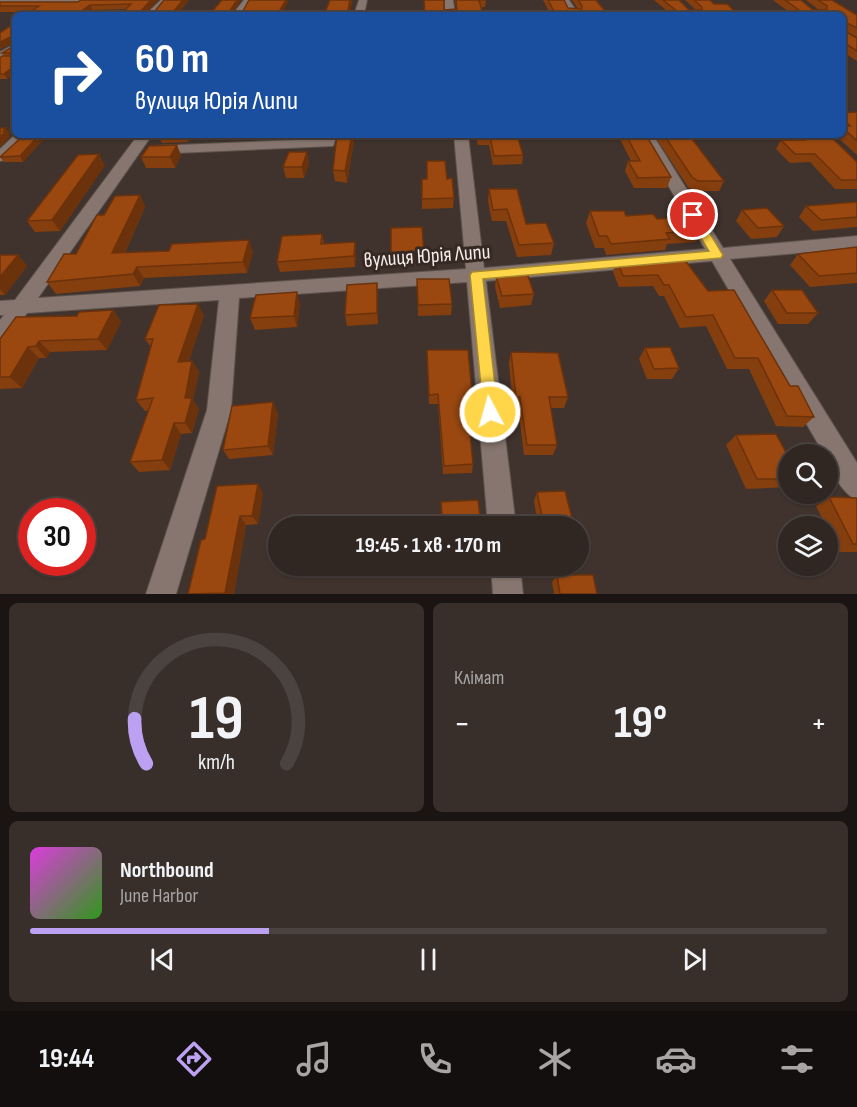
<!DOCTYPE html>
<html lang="uk">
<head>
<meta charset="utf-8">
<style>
	body { margin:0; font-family:"Sofia Sans Condensed",sans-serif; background:#382e2a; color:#f1f3f6; height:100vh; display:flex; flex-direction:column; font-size:22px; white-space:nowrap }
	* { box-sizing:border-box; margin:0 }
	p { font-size:20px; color:#a8a5a5 }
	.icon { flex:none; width:33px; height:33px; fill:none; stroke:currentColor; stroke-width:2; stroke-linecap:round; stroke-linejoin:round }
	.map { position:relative; height:594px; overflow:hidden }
	.sheet { display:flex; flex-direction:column; gap:9px; padding:9px; background:#1a1513; flex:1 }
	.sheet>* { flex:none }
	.banner { position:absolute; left:12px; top:12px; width:834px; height:126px; border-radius:9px; box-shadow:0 2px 4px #0004,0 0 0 2px #4b4340; background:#1a4fa0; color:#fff; overflow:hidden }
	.tools { position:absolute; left:778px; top:444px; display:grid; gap:12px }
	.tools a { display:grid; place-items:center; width:60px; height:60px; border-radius:50%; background:#302622; box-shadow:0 2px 4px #0004,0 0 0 2px #4b4340; font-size:30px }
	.speed { position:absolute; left:18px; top:498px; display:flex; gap:12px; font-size:30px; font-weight:700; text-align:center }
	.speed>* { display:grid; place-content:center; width:78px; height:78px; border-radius:50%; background:#302622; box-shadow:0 2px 4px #0004,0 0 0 2px #4b4340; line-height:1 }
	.speed .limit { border:9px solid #d22; background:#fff; color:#111 }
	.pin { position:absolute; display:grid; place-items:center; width:51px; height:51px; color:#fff; margin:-26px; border:3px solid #fff; border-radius:50%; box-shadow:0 2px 6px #0007 }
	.me { position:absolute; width:66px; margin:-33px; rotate:354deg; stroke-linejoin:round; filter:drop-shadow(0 0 4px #0008) }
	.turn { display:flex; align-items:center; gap:21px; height:126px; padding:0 24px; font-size:27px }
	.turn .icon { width:78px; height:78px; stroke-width:2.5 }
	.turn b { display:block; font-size:42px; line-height:51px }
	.big { font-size:45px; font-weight:700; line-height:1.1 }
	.sheet .widget { flex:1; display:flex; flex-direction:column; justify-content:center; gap:9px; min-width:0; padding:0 21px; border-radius:9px; background:#382e2a }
	.sheet .dial { align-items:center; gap:0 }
	.dial svg { height:156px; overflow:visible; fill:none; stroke:#4b4340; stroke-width:7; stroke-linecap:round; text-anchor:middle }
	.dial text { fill:#f1f3f6; stroke:none }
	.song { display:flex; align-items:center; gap:18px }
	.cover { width:72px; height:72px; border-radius:9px; background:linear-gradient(135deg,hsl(300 70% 55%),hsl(110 70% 35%)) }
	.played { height:6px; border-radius:3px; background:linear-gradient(90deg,#bca0f2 30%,#4b4340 30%) }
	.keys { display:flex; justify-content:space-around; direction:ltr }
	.heat { display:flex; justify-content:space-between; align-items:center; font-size:33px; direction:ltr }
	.sheet .tiles { flex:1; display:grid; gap:9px; grid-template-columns:1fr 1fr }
	.widget:last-child { grid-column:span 2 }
	.trip { position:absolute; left:268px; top:516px; width:321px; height:60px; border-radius:30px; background:#302622; box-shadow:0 2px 4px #0004,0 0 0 2px #4b4340; font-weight:700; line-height:60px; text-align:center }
	.tab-bar { display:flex; height:96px; justify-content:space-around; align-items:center; background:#130f0e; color:#a8a5a5 }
	.tab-bar .icon { width:42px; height:42px }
	.tab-bar .on { color:#bca0f2 }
	.tab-bar b { font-size:27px; color:#f1f3f6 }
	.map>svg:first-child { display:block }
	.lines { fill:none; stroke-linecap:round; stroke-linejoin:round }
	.minor-casing { stroke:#5d524c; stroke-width:2 }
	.minor { fill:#86766f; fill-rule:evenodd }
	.wall { fill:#853e0e }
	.shaded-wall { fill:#6c320b }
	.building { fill:#9b4810; stroke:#6c320b; stroke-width:1.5 }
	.route { fill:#ffd54a; stroke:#a68a30; stroke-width:1.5 }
	.labels { text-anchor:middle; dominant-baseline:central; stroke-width:6; stroke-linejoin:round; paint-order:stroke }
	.street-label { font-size:21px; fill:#f6eee9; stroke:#362923 }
</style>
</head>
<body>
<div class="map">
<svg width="857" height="594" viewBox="0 0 857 594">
	<rect width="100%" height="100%" fill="#40332d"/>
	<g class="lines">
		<defs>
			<path id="minor" d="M0,0H84L85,2L81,5H0Z
				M161,0H170L155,15H145Z
				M244,0H252L242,15H232Z
				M359,0H367L364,15H354Z
				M445,0H453L455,15H445Z
				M561,0H569L579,15H569Z
				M15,44V52L0,60V52Z
				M15,135H30L5,160L0,161V149Z
				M138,135H152L38,298L466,269L454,135H468L484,268L705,249L639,135H653L723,248L857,236V248L730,259L857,463V500C843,494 828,470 828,454H824L712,261L486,281L516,526H488L467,282L239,298L231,410L176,594H146L207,410L219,300L27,313L7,342L0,344V320L4,315H0V301L15,300Z
				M323,135H337L333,146L153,154L146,150L153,146L322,139Z
				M491,566H520L523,594H493Z"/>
		</defs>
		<use href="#minor" class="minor-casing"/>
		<use href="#minor" class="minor"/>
	</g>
	<path class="wall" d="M81,0H158L148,11H155L164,0H189L177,15H120L126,9L93,10L86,15H26L31,12H0V2H78Z
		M455,0H486L485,7L425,15L444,10L456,9Z
		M543,0H564L568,8L578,9L572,0H596L608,15H551Z
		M654,0H679L689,10H696L685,0H710L714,4L739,15H672Z
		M773,0H801L813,10H819L806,0H832L857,15V37L846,31L857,38V61L843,52V15H793Z
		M15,23V73L7,79H0V58L4,56L2,53L14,46L13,43L0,49V33Z
		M857,112V155L835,135H843V113Z
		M24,135H47L23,162H4L0,157Z
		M158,135H192L188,142L162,143Z
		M232,135H255L254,139L234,140Z
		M355,135L347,183L335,181L333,170Z
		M429,135H447V140H430Z
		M476,135H517L523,155L522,164L493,165L489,145H478Z
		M618,135H646L671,177L667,188H634L625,171L628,161H631Z
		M654,135H689L724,181L719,191H694L688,187Z
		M786,135H829L857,162V189H835L810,162L790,163L776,149L781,140H791Z
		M181,155L175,168H146L141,157Z
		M309,163L304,178H286L283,167Z
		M105,165L60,231L35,232L27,221Z
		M422,179H447L454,198L453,208L422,209Z
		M489,189L526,224L554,243L551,255L517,257L506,221H492L488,201Z
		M140,195L145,207L125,253L253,252L247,273L144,278L140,286L56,294L47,282L76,254L104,215Z
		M857,202V227L813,231L799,217L806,206Z
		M742,210L784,226L777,237L751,239L736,221Z
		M590,211L657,219L702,231L696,242L667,244L665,250L606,255L604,248H595L586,223Z
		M322,234L324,244L355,242L356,253L355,267L280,272L277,262Z
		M857,247V283L810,287L790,265L798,254Z
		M424,254V265L392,267L391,255Z
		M0,255H18L27,266L5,295H0Z
		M617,261L708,291L790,386L814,417L803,427L776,426L749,369H727L706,326L680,328L664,296H659L653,286L619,287L613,272Z
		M496,276L534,294L531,305L500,308L495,287Z
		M417,279L452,304L451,315L418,316Z
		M772,290L818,313L808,324H778L764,301Z
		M378,295V324L347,326L345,315Z
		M300,304L297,327L255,330L250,318Z
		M113,310L121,322L107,350L50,352L46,358H39L22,388L0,389V339L77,316Z
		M204,315L189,361H192L199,372L193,400L199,409L192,433L181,434L170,470L139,472L130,462L149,410L145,411L136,400L151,347L145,339Z
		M645,348L679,368L672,379H647L639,359Z
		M427,350L472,393L471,403H467L473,464L472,473L443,474L438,404H429Z
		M511,352L568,397L564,408H551L557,445L553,455H524L518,407H513L509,363Z
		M278,413L273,455L229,459L223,450Z
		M736,435L789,458V487H788L746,489L726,445Z
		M537,492L574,526H538L534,501Z
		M263,493L258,524L246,525L234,594H188L205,539Z
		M829,497L857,498V552H838L828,531V526H826L816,506Z
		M441,502L481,526H441Z
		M557,575L597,594H554L552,582Z"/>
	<path class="shaded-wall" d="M151,0H158L145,15L141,11Z
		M183,0H189L177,15H174L173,12Z
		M237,0H241L232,15L229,12Z
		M286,0H287L288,2L281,15H277Z
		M350,0H353L349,15H347Z
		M90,5L93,10L86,15H76Z
		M12,36L15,42L0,49V42Z
		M15,65V73L7,79L4,74Z
		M6,128L10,134L9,135L10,137L0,147V137L3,131Z
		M39,135H47L23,162L20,156Z
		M186,135H192L188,142Z
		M352,135H355L347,183L345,171Z
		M177,145L181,155L175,168L170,157Z
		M307,152L309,163L304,178L302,167Z
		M99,154L105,165L60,231L52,220Z
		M140,195L145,207L119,265L112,253Z
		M249,240L253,252L247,273L243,262Z
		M355,242L356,253L355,267L354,256Z
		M18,255L27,266L5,295L0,289V277Z
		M137,267L144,278L140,286L133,274Z
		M377,283L378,295V324L377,313Z
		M297,292L300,304L297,327L294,316Z
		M198,304L204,315L185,373L178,362Z
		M113,310L121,322L107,350L98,339Z
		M39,341L50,352L46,358L36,346Z
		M28,347L39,358L22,388L10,377Z
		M192,361L199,372L193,400L199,409L192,433L185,423V398Z
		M273,402L278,413L273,455L268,446Z
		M174,423L181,434L170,470L162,460Z
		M258,484L263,493L258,524L252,516Z
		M240,516L246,525L234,594H226L225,593Z"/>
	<path class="building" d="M81,0H151L141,11H155L164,0H183L173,12H166L162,15H120L131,4L90,5L76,15H26L39,6H0V2H78Z
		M222,0H237L229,12L243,11L249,0H286L277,15H209Z
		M330,0H350L347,15H324Z
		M424,0H444V10L457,9L456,0H486H479L483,15H460V14L425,15Z
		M548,0H564L568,8L582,9V6L578,0H596L608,15H556Z
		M663,0H679L689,10H702V7L694,0H710L714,4H727L739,15H682Z
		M785,0H801L813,10H827V6L818,0H832L857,15V28L845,22L846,32L857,38V51L843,42V15H806Z
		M15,23V53H2L14,46L12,36L0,42V33Z
		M2,56H15V65L4,74H0V58Z
		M857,112V141L843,128V126H850L843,119V113Z
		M0,128H6L3,131H6L0,137Z
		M24,135H39L20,156L0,157Z
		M337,135H352L345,171L333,170Z
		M478,135H517L523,155L494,156L490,136L479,137Z
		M626,135H646L671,177L638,178L628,161H640Z
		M664,135H689L724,181H698L692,177Z
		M800,135H829L857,162V180H841L815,154H795L781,140H805Z
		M177,145L170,157H141L149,146Z
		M289,152H307L302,167H283Z
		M99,154L52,220L27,221L78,155Z
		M427,161H445L447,179L452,178L454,198L422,199V179H427Z
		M489,189H517L526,224L546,223L554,243L519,245L507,209L493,210Z
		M140,195L112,253L169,251L172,244L249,240L243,262L137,267L133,274L47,282L64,254H76L97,215H104L115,196Z
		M857,202V217L821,220L806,206Z
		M767,208L784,226L758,228L742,210Z
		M590,211H624L626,216L653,214L657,219L693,217L702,231L666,233L670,239L611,244L607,236H599Z
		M422,227L424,254L391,255V228Z
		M322,234L321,244L355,242L354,256L277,262L282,236Z
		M857,247V273L819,276L798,254Z
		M0,255H18L0,277Z
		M681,255L708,291L734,290L790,386H798L814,417L787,416L758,358H735L713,315L686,317L669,285H664L658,275L623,276L617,261Z
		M527,273L534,294L502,296L496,276Z
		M417,279H449L452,304L418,305Z
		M377,283V313L345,315L347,285Z
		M772,290H802L818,313H787Z
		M297,292L294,316L250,318L256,295Z
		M198,304L178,362L192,361L185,398H192L185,423H174L162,460L130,462L153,398L136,400L153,339H145L159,305Z
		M113,310L98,339L39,341L36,346L28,347L10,377H0V339L16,317L77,316L79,312Z
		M670,347L679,368L654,369L645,348Z
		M427,350H468L472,393L466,394L473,464L444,466L438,394L429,395Z
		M511,352L558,353L568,397H549L557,445H527L520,397H516Z
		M273,402L268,446L223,450L232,406Z
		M776,434L789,458V479H757L736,435Z
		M258,484L252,516H240L225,593L188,594L201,540L205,539L217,486Z
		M565,491L574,526H544L537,492Z
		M829,497L857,498V544H853Z
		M478,500L481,526H443L441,502Z
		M557,575H593L597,594H560Z"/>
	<path class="route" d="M689,212H697L723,255L721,258L483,279L498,412L496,417L490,420L484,417L470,275L472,272L709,251L687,215Z"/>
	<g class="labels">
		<g class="street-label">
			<text transform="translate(427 256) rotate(-4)">вулиця Юрія Липи</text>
		</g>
	</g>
</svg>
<div class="tools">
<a><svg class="icon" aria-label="search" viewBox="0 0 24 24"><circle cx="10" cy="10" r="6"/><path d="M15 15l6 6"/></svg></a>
<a><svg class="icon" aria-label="layers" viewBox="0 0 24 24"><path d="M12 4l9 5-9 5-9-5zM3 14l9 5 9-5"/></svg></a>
</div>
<div class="speed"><div class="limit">30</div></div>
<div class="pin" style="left:693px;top:215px;background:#d93025"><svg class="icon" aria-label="arrive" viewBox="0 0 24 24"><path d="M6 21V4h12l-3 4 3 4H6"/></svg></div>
<svg class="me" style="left:490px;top:412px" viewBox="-20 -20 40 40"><circle r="17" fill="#ffd54a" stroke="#fff" stroke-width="3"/><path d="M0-11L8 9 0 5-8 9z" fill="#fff"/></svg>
<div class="trip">19:45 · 1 хв · 170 m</div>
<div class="banner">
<div class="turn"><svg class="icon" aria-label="right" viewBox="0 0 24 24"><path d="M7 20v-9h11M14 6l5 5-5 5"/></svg><div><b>60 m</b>вулиця Юрія Липи</div></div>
</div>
</div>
<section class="sheet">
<div class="tiles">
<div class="widget dial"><svg viewBox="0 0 100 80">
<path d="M14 69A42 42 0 1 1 86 69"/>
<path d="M14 69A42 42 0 0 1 8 46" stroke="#bca0f2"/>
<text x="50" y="56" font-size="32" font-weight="700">19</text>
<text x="50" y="72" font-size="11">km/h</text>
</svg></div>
<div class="widget"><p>Клімат</p>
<div class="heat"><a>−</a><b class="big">19°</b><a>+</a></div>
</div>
<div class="widget">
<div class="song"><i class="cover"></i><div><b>Northbound</b><p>June Harbor</p></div></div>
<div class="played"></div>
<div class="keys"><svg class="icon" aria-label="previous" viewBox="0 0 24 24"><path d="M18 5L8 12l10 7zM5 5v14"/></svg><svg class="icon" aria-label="pause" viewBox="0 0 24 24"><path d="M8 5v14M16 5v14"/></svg><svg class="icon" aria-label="next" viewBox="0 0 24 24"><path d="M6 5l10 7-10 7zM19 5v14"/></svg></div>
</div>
</div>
</section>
<nav class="tab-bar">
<b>19:44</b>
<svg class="icon on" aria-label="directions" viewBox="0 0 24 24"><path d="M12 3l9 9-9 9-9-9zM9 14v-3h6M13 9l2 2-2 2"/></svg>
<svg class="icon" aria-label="music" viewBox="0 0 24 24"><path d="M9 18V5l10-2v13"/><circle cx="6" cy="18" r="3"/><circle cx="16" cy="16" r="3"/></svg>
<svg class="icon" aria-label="phone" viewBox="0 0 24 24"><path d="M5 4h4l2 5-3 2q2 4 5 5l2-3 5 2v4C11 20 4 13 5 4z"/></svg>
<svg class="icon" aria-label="climate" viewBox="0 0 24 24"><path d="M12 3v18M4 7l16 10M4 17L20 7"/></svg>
<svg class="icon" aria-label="car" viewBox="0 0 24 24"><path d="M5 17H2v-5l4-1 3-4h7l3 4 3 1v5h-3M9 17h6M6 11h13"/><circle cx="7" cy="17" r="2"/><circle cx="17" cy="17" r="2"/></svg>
<svg class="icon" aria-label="filters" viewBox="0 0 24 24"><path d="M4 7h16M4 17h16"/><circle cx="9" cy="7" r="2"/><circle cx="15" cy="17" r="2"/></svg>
</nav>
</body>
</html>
